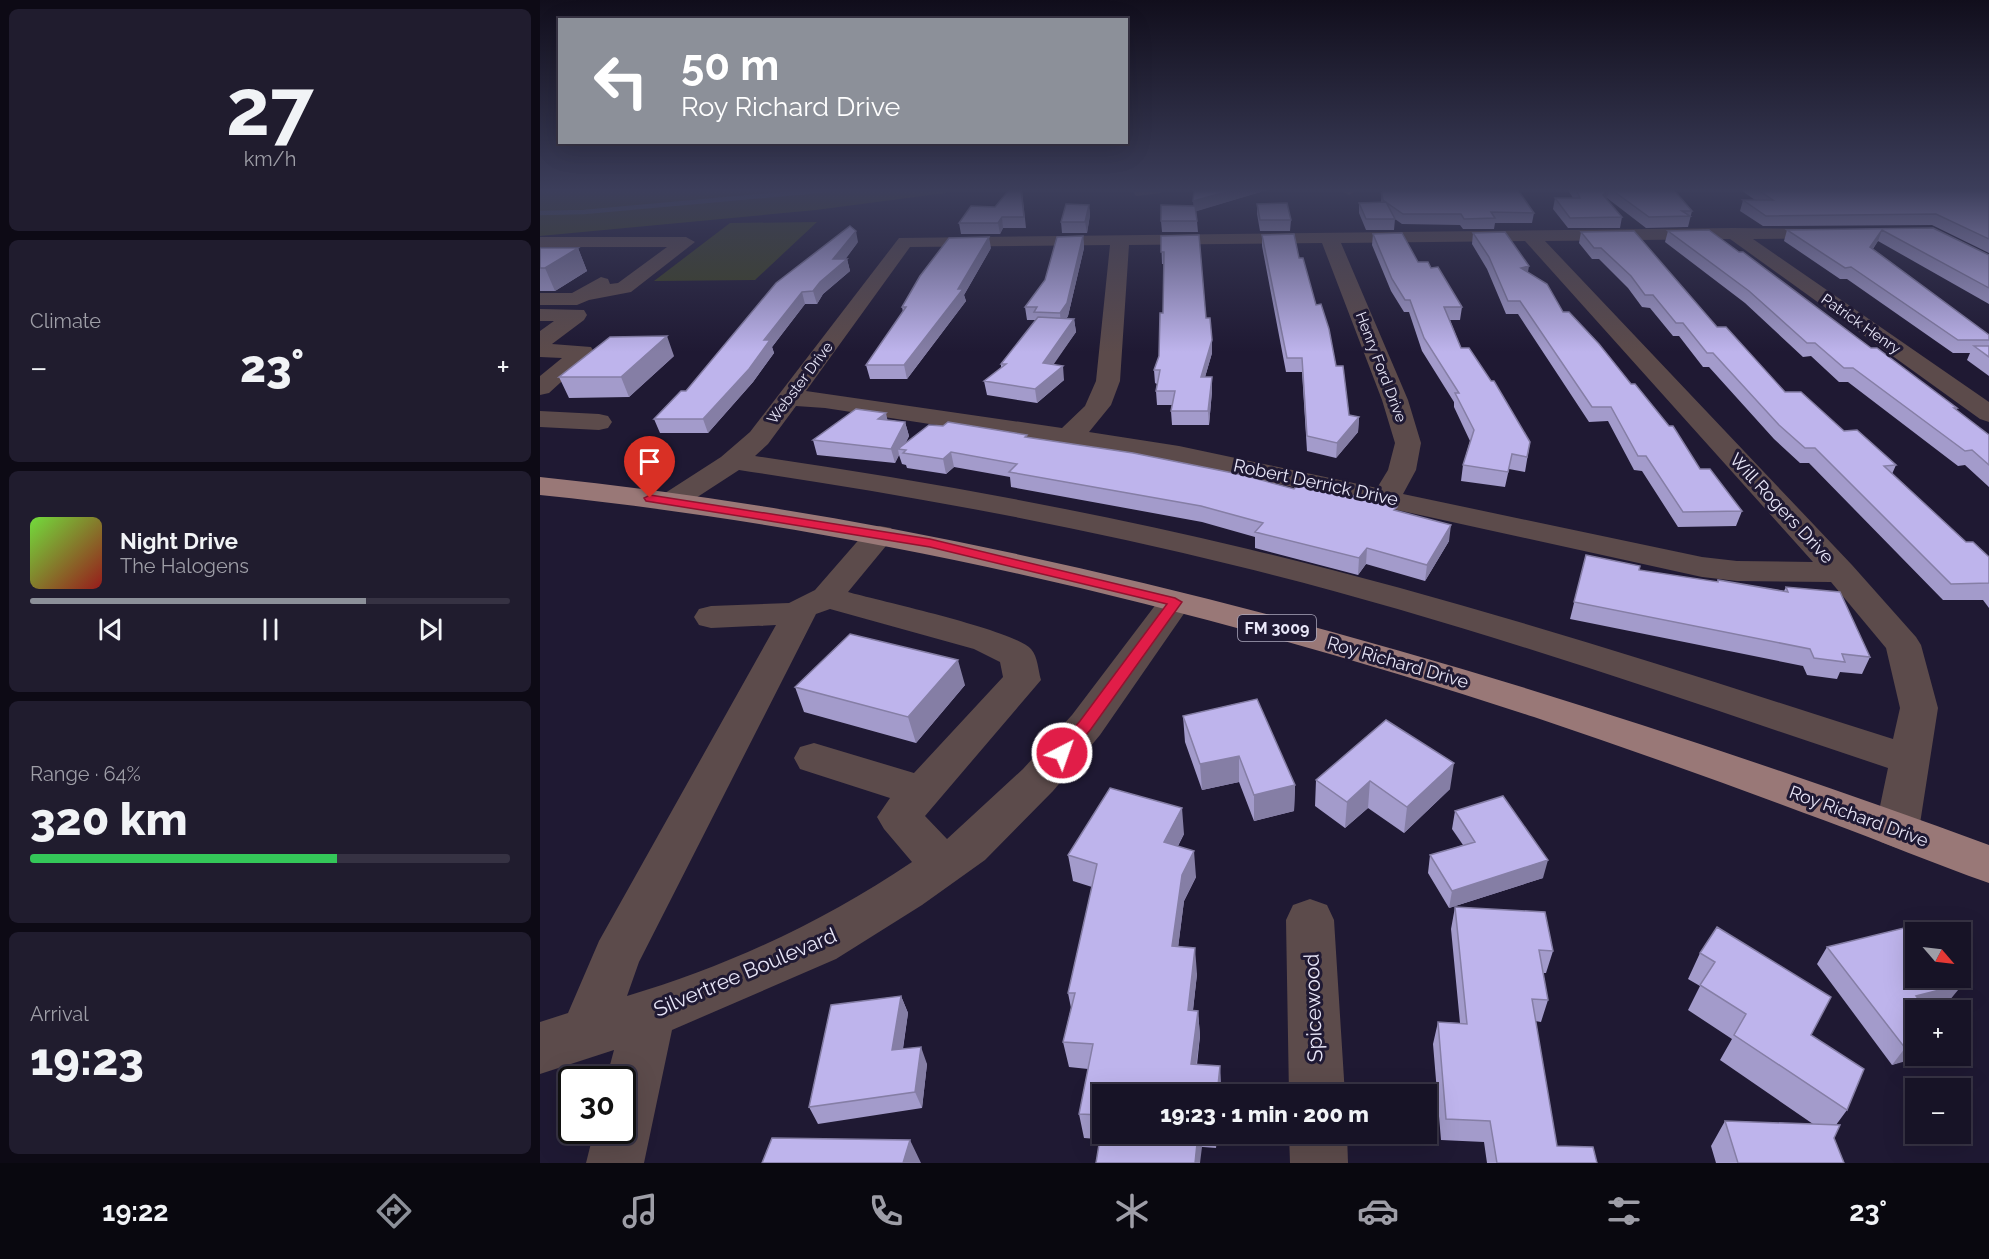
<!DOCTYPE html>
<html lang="en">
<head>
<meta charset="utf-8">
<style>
	body { margin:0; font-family:Raleway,sans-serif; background:#201c2e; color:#f1f3f6; height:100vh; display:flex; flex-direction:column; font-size:22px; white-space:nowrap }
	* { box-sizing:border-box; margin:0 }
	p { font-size:20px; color:#9e9ea7 }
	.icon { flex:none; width:33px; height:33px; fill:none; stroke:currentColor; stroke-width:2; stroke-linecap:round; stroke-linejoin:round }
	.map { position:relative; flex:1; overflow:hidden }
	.sheet { display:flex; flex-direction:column; gap:9px; padding:9px; background:#0d0a15; width:540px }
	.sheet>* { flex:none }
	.banner { position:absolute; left:18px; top:18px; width:570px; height:126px; border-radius:0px; box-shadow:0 6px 24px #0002,0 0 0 2px #363243; background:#8c9099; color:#fff; overflow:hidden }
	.needle { width:39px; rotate:118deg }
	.buttons { position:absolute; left:1365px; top:922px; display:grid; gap:12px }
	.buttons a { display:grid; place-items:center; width:66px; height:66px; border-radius:0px; background:#171326; box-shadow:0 6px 24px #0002,0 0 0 2px #363243; font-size:30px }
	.speed { position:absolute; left:18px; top:1066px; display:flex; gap:12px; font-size:30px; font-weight:700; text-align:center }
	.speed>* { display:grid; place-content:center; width:78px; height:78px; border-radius:50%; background:#171326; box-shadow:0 6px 24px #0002,0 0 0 2px #363243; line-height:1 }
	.speed .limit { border:3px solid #111; border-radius:9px; background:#fff; color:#111 }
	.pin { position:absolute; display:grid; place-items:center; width:51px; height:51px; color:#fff; margin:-62px -26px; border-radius:50% 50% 50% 0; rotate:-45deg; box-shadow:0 0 6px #0007 }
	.pin .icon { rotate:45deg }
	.me { position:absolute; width:66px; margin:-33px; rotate:41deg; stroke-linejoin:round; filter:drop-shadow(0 0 4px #0008) }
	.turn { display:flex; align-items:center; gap:21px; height:126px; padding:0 24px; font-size:27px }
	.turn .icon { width:78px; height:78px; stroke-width:2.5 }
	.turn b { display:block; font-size:42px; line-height:51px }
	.big { font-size:45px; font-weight:800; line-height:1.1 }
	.sheet .widget { flex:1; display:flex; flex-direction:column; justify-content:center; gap:9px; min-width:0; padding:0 21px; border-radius:9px; background:#201c2e }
	.sheet .dial { align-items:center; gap:0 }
	.dial b { font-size:78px; line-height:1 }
	.song { display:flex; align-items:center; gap:18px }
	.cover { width:72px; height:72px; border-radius:9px; background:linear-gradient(135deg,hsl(100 70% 55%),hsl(0 70% 35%)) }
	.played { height:6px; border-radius:3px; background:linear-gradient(90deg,#8c9099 70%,#363243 70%) }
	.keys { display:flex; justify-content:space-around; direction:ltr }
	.heat { display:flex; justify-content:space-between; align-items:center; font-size:33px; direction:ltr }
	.charge { height:9px; border-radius:4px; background:linear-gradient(90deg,#34c759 64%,#363243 0) }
	.trip { position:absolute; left:552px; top:1084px; width:345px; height:60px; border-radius:0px; background:#171326; box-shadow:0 6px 24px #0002,0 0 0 2px #363243; font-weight:800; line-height:60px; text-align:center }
	.dock { display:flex; height:96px; justify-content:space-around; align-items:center; background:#09080f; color:#9e9ea7 }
	.dock .icon { width:42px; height:42px }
	.dock .on { color:#8c9099 }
	.dock b { font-size:27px; color:#f1f3f6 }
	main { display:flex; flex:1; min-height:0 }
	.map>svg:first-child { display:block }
	.green { fill:#3d4220 }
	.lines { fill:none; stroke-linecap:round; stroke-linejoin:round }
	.stream { stroke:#465059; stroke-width:4.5 }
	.minor { fill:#5c4b4b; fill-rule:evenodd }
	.major { fill:#997877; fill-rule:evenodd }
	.wall { fill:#a39bcb }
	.shaded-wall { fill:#857ea5 }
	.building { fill:#beb4ec; stroke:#857ea5; stroke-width:1.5 }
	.route { fill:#e11d48; stroke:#92132f; stroke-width:1.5 }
	.labels { text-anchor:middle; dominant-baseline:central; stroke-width:6; stroke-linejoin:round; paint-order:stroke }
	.far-street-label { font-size:15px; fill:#e8e6f8; stroke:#1f1933 }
	.shield { fill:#1f1933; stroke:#aca8bd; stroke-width:1.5 }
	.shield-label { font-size:16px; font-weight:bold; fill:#e8e6f8 }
	.street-label { font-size:18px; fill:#e8e6f8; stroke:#1f1933 }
	.near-street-label { font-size:21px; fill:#e8e6f8; stroke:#1f1933 }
</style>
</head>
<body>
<main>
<section class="sheet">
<div class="widget dial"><b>27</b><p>km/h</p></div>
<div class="widget"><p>Climate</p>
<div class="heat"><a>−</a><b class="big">23°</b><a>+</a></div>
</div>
<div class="widget">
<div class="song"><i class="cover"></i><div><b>Night Drive</b><p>The Halogens</p></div></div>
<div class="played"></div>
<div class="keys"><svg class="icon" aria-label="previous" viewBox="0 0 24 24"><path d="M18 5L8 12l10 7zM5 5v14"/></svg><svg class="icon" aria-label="pause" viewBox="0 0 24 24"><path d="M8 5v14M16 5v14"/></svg><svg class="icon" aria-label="next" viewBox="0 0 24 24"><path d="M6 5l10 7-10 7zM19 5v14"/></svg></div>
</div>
<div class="widget"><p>Range · 64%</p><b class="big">320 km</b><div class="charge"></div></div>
<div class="widget"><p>Arrival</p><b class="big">19:23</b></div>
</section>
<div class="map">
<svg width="1449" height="1163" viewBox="0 0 1449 1163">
	<rect width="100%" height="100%" fill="#1f1933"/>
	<path class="green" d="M0,190H428L276,210L0,236Z
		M277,222L215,280L114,281L190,223Z"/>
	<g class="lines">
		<path class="stream" d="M0,213L44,212L288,190"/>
		<path class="minor" d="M596,190H623L621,193L596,196L594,193Z
			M800,190H817L809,195Z
			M1193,228L1298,229L1301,233L1298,237L1292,238L1213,239L1449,402V422L1440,419L1190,239L1005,241L1312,565L1376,637L1381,645L1398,708L1379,830L1373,842L1357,848L1341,842L1335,830L1348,768C1133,696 918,620 697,566C533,525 366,495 199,470L142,507L132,510L122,507L117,501L122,495L181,457L210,432L359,238ZM985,241L1273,562L1197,561L1162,557L863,494L876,470L881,443L868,400L801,243ZM782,243L842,400L855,443L848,470L837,488L639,446L549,432L571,405L580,381L589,245ZM570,245L556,381L545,406L522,428L266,391L370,247ZM256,406L285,408L639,462L1162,577L1197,581L1291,582L1346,648L1360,708L1353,739C1140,671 926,601 708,549C545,510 380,480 215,456L228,444Z
			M0,237H146L155,242L91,292L49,300L37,305H0V293H32L61,277L68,279L70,284L78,283L127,247H0Z
			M0,309L44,310L47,315L44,320L12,344L51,347L54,352L9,393L0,395V376L22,358L0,357V331L14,321H0Z
			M0,411L59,414L68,416L72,422L68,428L59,430L0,427Z
			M340,526L351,528L355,535L308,592C340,601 474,630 491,649C498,657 498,670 501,680L385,816L407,839L483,769L532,715L623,595L635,592L647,595L652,602L560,735L513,791L445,860L382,905L296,959L132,1030L104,1163H46L54,1131H82V1080H66L74,1050L0,1074V1022L28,1013L59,941L236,625L171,628L159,625L154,617L159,609L171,606L249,603L275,590L329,528ZM290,609L434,649L460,662L463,677L374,773L274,743L260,747L254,758L260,769L350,798L337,817L344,829L372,862C285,921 188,966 87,996L99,962L276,614Z
			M770,899L787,905L794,920L805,1095H749L746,920L753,905Z
			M749,1134H807L808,1163H750Z"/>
		<path class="major" d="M0,477C498,529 980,674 1449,845V883C1394,864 1341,841 1286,821C1190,785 1092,750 994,717C671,611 339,530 0,495Z"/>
	</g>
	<path class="wall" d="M482,190L486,228H463L460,234H421L419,223L455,207Z
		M654,190H727L656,211L658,232H622L621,221L654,206Z
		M842,190L994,213L992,223H955L954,229H923L920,225L862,224L855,219L854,230H826L819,213V203L841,202Z
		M1028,190H1134L1152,211L1148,227L1106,228L1067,198L1066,199L1082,217L1080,228H1028L1013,209L1015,198H1033Z
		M1201,190H1449V253L1392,225L1223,226L1200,211L1203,200H1215Z
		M717,204L751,220L750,231H720L717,214Z
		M549,205L550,215L547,233H522L521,222Z
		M1393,228L1449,255V304L1338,241L1333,249L1449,335V376L1427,360L1430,353H1413L1307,279H1300L1244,241L1247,230Z
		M1128,231L1331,348L1417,408L1416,410L1449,435V487L1425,465L1418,466L1308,382H1299L1271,356L1263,357L1205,303L1125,242Z
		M1041,232L1177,327L1245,392L1356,465L1352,474L1426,542L1449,557V608L1443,600H1403L1269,463H1260L1234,439L1169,367H1163L1139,336H1133L1110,308L1102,307L1088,288L1059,259H1052L1039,243Z
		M933,233L988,272L1023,312L1091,384L1160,469L1202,511L1196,526L1138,527L1102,471L1094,470L1068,421L1049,422L978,314H966L947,269L932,244Z
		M833,234L878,262L891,268L922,307L920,320H910L921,348L990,442L985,472L969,469L965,487L921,481L923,465L930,441L914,407V402L882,351L869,312H864L851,291L832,245Z
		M722,235L759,258L796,366L809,415L819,417L818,432L796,458L767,451L762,372H746L722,246Z
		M543,236L544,248L528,316L526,319H534L536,332L513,364L524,380L497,403L447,395L444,381L461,368V364L495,321V320H487L485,307Z
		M621,236L666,318L672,353L665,377L672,391L669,425H632L631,411L632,405H617L616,391L617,384L615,383L614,370L619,356L623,313L624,264H622Z
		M318,242L305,259H307L310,271L283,294L277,304H265L232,347L234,353L213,382L168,433H120L114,419Z
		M0,248H38L47,271L15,291H0Z
		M451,248L424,295L426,301L367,379H330L326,365L363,312L362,307Z
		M134,356L89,397L29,398L19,377Z
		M348,420L365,422L369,436L365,444L487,437L754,489L856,511L909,541L885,581L826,564L818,575L715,548V537L662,522L471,487L470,477L414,467L406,474L367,468L366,465L362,464L359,455L355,463L277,455L273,440Z
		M1046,555L1099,570L1177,582L1178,580L1244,591L1246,587L1330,657L1322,674L1300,672L1297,679L1267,675L1263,666L1030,619Z
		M425,685L376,743L264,712L255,687Z
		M643,716L755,785L754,811L714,821L699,782L662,790L645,742Z
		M846,720L910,789L864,833L828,808L805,828L775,806L776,780Z
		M915,811L1003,878L909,908L888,873L890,855L923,845L912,829Z
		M644,834L638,846L656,877L644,901L638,947L657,974L653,1010L658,1011L660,1036L657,1065L680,1066L681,1091L562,1095V1134H677L676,1148L544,1138L539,1114L548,1069L529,1067L523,1042L531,1008L528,993L552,887L533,881L528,855Z
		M915,907L1013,951L1006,973H1003L1008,1000L1001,1022L995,1021L1017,1146L1057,1163H947L944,1142L901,1140L893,1044L898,1022L920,1023L911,929Z
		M1177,927L1271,1035L1307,1110L1296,1125L1294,1138L1304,1163H1176L1171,1146L1185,1121L1273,1124L1180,1060L1192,1039L1148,1010L1160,986L1148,979L1160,953Z
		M1287,947L1409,1001L1385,1007L1376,1056L1352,1065L1277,964Z
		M361,996L368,1013L363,1049L387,1064L382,1108L278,1124L269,1107Z"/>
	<path class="shaded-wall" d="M693,190H727L654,212L653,201Z
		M1067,190H1069L1067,198L1061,205L1063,195Z
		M549,205L550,215L547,233L545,222Z
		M462,217L463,228L460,234L458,223Z
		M1342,230L1338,241L1326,258L1330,247Z
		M316,231L318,242L302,264L307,259L310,271L283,294L277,304L273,291L293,259Z
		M543,236L544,248L528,316L521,326L520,313Z
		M449,237L451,248L424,295L426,301L367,379L364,365L418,289Z
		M38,248L47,271L15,291L5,268Z
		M989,266L987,278L981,268Z
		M262,292L265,304L232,347L234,353L213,382L168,433L163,419Z
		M534,319L536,332L505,377L503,363Z
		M127,336L134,356L89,397L81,377Z
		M672,340V353L661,391V377Z
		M523,366L524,380L497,403L495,389Z
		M672,377V391L669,425L668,411Z
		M346,413L349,427L338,419Z
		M819,417L818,432L796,458L797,443Z
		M365,422L369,436L362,450L358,449L359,455L355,463L351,449Z
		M411,452L414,467L406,474L403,459Z
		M911,525L909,541L885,581L887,565Z
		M827,548L826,564L818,575L819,558Z
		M418,660L425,685L376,743L368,717Z
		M699,756V782L662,790L660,764Z
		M914,763L910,789L864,833L867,807Z
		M830,781L828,808L805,828L807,802Z
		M755,785L754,811L714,821V795Z
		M642,808L644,834L626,868L624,842Z
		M654,851L656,877L644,901L635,972L632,946L642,875Z
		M1008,860L1003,878L909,908L912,891Z
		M655,948L657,974L650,1036L648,1010Z
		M1423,984L1409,1001L1363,1013L1376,996Z
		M361,996L368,1013L360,1067L352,1050Z
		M658,1011L660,1036L653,1089L651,1064Z
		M1376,1045V1056H1384L1352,1065L1365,1048Z
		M381,1047L387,1064L382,1108L375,1092Z
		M680,1066L681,1095H677Z
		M658,1134H660L662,1147L660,1163H655Z
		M675,1134H677L676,1148Z
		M370,1140L381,1163H363Z"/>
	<path class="building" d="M469,190H481L484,217H462L458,223H419L431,206L455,207Z
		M654,190H693L653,201Z
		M841,190H978L994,213L951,212L955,218L924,219L921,214H863L843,200Z
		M1036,190H1067L1063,195L1082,217L1030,218L1015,198H1040Z
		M1072,190H1134L1152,211H1142L1150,216L1109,217Z
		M1218,190H1449V239L1396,214L1226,216L1203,200H1233Z
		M846,202L855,219H826L819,203Z
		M747,203L751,220H720L717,204Z
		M526,204L549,205L545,222H521Z
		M621,205L655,206L657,221H621Z
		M310,226L316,231L293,259H307L280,282L273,291L262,292L224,340H230L209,369L163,419H114L141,391H146L236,283Z
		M1393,228L1449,255V288L1342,230L1330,247L1449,335V340H1418L1311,267L1305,268L1247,230Z
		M1169,230L1199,252H1203L1331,348H1337L1417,408H1414L1449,435V465L1432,450L1425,451L1313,368H1304L1275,343H1267L1209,291L1128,231Z
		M1094,231L1177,327H1186L1245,392H1261L1304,431L1317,430L1356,465L1344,466L1426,542H1433L1449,557V583L1411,584L1275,448H1265L1239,425L1173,353H1167L1143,323H1136L1113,295H1105L1091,276L1061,248H1054L1041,232Z
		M965,232L989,266L981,268L1007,284L1023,312H1029L1059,344L1091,384H1095L1129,426H1133L1160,469H1170L1202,511L1143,512L1106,456H1098L1071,407H1052L980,301H968L949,257L933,233Z
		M862,233L878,262H888L891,268L898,267L922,307H904L921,348H929L951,381H954L990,442L987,457L972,454L968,472L923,465L934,430L915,393H919L884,338L870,300H865L852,279L833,234Z
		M754,234L759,258H763L776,305L781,304L789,329L796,366H803L809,415L819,417L797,443L767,436L762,358H747L722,235Z
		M659,235L666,318H670L672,340L661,377H672L668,411H631L635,391H616L620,370H614L619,356L620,313H623L624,252H621V236Z
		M543,236L527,303L520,313L494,312L497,307H485L505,280L517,237Z
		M449,237L418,289H423L364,365H326L366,307H362L380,276L409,238Z
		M0,248H38L5,268H0Z
		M498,317L534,319L503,363L523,366L495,389L444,381L466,364H461Z
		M127,336L81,377H19L70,337Z
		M1434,346H1449V357Z
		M316,409L346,413L338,419L365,422L351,449L273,440Z
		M408,422L487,435L485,437L593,453L703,475L754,489L760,482L857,507L854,510L911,525L887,565L827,548L819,558L715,532L723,523L661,506L469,472L477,464L411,452L403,459L363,453L366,450L358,449L389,425L403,426Z
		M1046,555L1100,566L1099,570L1178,582V580L1248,592L1246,587L1300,592L1330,657L1302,654L1305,662L1274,658L1270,649L1034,602Z
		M310,634L418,660L368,717L255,687Z
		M717,699L755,785L714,795L699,756L660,764L643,716Z
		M846,720L914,763L867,807L830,781L807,802L776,780Z
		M570,788L642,808L624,842L654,851L642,875L632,946L655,948L648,1010L658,1011L651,1064L680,1066L677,1095H562V1115L539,1114L553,1044L523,1042L535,993H528L557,864L528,855Z
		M963,796L1008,860L912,891L890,855L935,842L915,811Z
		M915,907L1005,912L1013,951L999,950L1008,1000L992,999L1017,1146L1053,1147L1057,1163H957L950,1121L906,1119L898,1022L927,1024Z
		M1372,926L1379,933H1376V978H1418L1423,984L1376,996L1388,1011H1376V1045L1365,1048L1287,947Z
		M1177,927L1291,997L1271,1035L1324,1069L1307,1110L1194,1035L1206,1014L1160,985L1175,962L1160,953Z
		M361,996L352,1050L381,1047L375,1092L269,1107L291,1005Z
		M1185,1121L1300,1125L1294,1138L1304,1163H1198Z
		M562,1126V1134H658L655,1163H556Z
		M232,1138L370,1140L363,1163H222Z"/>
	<linearGradient id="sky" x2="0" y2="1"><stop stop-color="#110e1c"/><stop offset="0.54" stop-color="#3c3e5b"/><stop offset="1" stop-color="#3c3e5b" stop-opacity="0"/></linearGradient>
	<rect width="1449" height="352" fill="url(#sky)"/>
	<path class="route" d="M110,495L390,539L635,598L642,602L551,729L528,757H516L513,753L516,748L540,721L627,604L390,547L106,501L104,498Z"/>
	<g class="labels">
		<g class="far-street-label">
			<text transform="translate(1321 324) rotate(35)">Patrick Henry</text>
			<text transform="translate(841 367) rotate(69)">Henry Ford Drive</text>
			<text transform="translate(260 383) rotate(-53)">Webster Drive</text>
		</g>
		<rect class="shield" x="698" y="615" width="78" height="26" rx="4.5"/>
		<g class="shield-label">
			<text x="737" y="628">FM 3009</text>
		</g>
		<g class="street-label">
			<text transform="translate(776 482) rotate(12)">Robert Derrick Drive</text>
			<text transform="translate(1242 508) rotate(47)">Will Rogers Drive</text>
			<text transform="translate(858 662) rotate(16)">Roy Richard Drive</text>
			<text transform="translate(1319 816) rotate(20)">Roy Richard Drive</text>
		</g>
		<g class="near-street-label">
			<text transform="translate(205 972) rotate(-23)">Silvertree Boulevard</text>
			<text transform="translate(773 1008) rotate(-92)">Spicewood</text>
		</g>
	</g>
</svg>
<div class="buttons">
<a><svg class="needle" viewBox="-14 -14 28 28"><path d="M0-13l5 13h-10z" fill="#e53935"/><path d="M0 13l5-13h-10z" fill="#9e9ea7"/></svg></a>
<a>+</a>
<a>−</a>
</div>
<div class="speed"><div class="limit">30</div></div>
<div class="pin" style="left:110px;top:498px;background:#d93025"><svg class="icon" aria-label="arrive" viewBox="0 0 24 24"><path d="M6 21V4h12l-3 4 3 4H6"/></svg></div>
<svg class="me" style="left:522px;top:753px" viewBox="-20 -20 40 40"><circle r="17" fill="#e11d48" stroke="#fff" stroke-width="3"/><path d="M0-11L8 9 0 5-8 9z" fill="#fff"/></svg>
<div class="trip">19:23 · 1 min · 200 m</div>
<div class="banner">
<div class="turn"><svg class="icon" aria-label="left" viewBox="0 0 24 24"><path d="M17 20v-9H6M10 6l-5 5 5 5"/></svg><div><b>50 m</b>Roy Richard Drive</div></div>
</div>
</div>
</main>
<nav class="dock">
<b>19:22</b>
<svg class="icon on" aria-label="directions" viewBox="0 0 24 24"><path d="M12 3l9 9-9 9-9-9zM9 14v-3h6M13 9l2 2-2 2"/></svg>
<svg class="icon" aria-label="music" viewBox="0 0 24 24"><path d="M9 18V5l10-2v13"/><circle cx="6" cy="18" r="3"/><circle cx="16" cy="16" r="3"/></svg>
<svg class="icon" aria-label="phone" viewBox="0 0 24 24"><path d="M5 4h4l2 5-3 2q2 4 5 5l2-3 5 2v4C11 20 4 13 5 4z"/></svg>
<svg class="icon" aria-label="climate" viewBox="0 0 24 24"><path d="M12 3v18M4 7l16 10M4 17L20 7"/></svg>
<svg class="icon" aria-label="car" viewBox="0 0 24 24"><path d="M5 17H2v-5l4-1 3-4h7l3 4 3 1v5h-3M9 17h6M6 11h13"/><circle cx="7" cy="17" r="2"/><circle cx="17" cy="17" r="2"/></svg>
<svg class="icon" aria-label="filters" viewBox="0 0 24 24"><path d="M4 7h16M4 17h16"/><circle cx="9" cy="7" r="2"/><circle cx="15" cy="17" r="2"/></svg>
<b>23°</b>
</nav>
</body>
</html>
